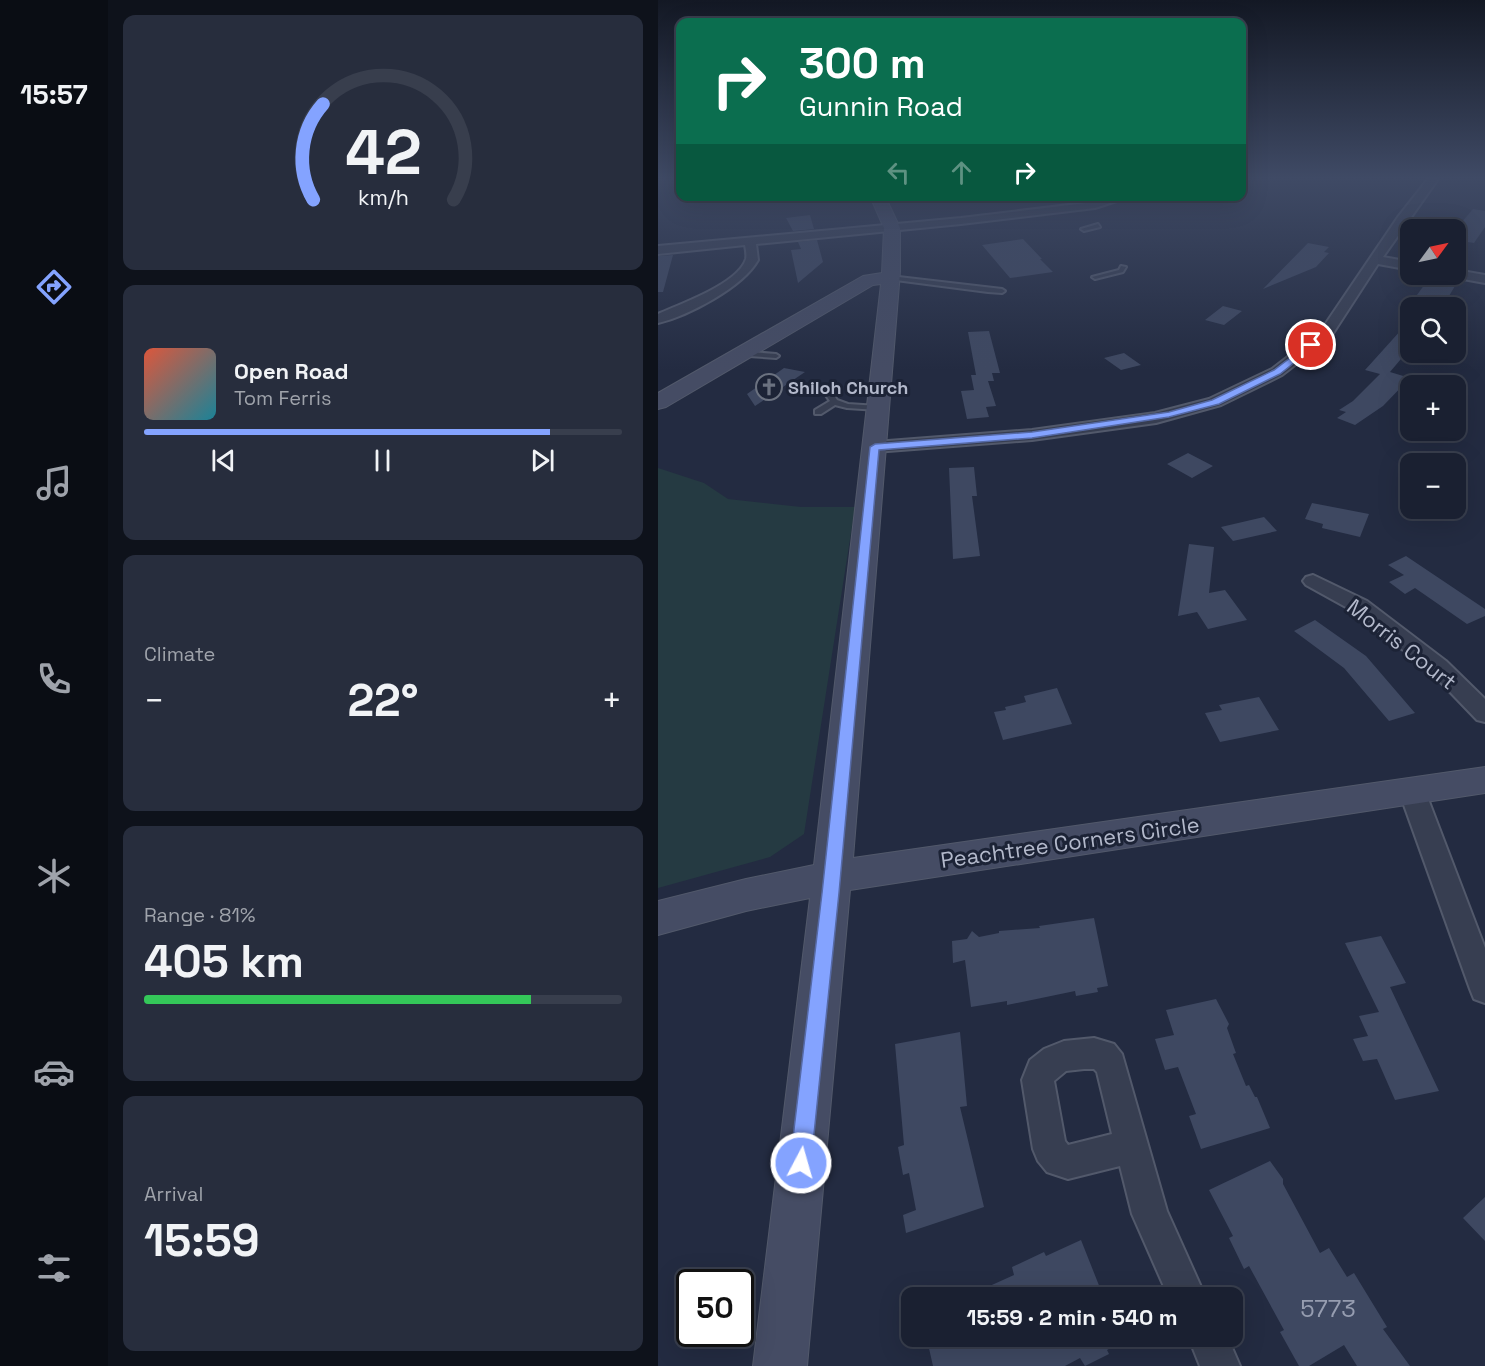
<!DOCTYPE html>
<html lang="en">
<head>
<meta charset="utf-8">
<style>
	body { margin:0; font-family:"Space Grotesk",sans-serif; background:#272d3d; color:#f1f3f6; height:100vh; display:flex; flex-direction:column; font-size:22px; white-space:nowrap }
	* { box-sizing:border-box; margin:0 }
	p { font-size:20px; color:#9fa3ab }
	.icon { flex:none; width:33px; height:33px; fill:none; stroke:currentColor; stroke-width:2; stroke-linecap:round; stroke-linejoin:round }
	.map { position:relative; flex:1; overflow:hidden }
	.side { display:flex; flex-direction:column; gap:15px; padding:15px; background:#0e121b; width:550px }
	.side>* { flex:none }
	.banner { position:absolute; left:18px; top:18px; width:570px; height:183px; border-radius:12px; box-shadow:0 6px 24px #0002,0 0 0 2px #383e4d; background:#0b6e4f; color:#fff; overflow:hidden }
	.needle { width:39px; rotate:57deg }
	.buttons { position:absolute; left:742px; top:219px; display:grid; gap:12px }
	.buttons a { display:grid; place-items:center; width:66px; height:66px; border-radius:12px; background:#1a2031; box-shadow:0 6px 24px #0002,0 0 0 2px #383e4d; font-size:30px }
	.speed { position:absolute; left:18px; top:1269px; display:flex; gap:12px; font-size:30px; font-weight:700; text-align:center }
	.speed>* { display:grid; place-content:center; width:78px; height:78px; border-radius:50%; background:#1a2031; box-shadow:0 6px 24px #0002,0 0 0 2px #383e4d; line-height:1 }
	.speed .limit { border:3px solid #111; border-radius:9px; background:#fff; color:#111 }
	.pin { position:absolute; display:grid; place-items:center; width:51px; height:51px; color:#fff; margin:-26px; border:3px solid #fff; border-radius:50%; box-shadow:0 2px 6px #0007 }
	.me { position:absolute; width:66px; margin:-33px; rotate:6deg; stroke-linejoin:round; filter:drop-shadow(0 0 4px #0008) }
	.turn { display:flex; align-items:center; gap:21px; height:126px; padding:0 24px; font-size:27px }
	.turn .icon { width:78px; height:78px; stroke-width:2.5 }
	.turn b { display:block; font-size:42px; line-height:51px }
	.lanes { display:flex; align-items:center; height:57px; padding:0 24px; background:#0003; justify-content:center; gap:30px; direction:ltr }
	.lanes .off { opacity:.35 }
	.big { font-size:45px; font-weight:800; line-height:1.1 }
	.side .widget { flex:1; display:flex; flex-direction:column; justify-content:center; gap:9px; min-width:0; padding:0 21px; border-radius:12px; background:#272d3d }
	.side .dial { align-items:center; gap:0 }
	.dial svg { height:156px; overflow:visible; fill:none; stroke:#383e4d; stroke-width:7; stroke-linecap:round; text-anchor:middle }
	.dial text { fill:#f1f3f6; stroke:none }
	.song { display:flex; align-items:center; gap:18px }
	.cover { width:72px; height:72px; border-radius:9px; background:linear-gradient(135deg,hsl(10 70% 55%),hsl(190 70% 35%)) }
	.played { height:6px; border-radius:3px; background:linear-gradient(90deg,#84a3ff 85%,#383e4d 85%) }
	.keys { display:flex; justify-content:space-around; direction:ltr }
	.heat { display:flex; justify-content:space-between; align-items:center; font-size:33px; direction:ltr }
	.charge { height:9px; border-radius:4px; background:linear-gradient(90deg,#34c759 81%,#383e4d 0) }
	.trip { position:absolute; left:243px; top:1287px; width:342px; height:60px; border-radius:12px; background:#1a2031; box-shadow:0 6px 24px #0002,0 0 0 2px #383e4d; font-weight:800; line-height:60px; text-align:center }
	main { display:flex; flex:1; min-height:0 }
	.tabs { display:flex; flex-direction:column; width:108px; justify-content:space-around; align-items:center; background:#0a0d14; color:#9fa3ab }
	.tabs .icon { width:42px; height:42px }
	.tabs .selected { color:#84a3ff }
	.tabs b { font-size:27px; color:#f1f3f6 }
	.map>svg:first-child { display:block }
	.green { fill:#253a42 }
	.building { fill:#3e4861 }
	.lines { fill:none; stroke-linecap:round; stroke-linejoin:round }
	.lane-casing { stroke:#52596b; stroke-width:4 }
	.street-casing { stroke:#52596b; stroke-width:4 }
	.secondary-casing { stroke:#52596b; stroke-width:2 }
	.lane { fill:#373e51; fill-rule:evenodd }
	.street { fill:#373e51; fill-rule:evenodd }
	.secondary { fill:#454c64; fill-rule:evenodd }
	.route { fill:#84a3ff; stroke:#566aa6; stroke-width:1.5 }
	.labels { text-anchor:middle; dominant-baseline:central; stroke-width:6; stroke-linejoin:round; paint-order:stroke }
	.far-poi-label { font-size:18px; font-weight:bold; fill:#b3b9cb; stroke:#1c2336; text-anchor:start }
	.street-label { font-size:22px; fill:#b3b9cb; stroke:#1c2336 }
	.near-number-label { font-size:24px; fill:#969db0 }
</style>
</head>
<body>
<main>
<nav class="tabs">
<b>15:57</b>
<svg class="icon selected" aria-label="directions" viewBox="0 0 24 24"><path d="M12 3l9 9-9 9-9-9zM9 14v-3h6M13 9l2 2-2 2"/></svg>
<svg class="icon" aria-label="music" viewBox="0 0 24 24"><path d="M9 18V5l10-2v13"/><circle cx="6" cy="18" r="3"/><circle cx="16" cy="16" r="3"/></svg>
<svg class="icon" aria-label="phone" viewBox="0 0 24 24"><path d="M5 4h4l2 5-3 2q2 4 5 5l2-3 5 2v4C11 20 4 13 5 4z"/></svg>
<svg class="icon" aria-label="climate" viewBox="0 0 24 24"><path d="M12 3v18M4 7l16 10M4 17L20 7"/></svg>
<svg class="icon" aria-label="car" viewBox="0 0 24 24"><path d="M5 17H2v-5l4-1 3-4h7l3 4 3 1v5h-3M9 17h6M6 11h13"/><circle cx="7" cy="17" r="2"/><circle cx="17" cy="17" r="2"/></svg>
<svg class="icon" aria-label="filters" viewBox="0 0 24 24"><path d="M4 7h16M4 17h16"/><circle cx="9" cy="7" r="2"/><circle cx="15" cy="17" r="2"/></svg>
</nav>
<section class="side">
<div class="widget dial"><svg viewBox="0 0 100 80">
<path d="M14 69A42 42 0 1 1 86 69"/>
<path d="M14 69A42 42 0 0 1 19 20" stroke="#84a3ff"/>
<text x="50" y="56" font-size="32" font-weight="700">42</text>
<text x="50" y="72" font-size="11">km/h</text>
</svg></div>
<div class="widget">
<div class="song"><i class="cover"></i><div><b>Open Road</b><p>Tom Ferris</p></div></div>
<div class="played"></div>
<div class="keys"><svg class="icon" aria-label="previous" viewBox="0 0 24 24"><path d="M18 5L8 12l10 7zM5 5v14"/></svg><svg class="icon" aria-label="pause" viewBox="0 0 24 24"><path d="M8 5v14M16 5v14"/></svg><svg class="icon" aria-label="next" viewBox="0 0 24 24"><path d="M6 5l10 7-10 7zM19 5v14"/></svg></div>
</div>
<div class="widget"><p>Climate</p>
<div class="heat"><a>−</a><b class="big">22°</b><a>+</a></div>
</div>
<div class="widget"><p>Range · 81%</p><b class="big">405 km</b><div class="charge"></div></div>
<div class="widget"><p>Arrival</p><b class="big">15:59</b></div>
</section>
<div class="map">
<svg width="827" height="1366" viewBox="0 0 827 1366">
	<rect width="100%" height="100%" fill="#232b41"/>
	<path class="green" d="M0,468L46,483L70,499L143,507H197L146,834L112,857L0,888Z"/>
	<path class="building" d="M815,209L827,211V227L816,243L798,240V229Z
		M152,215L156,229L135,231L128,218Z
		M365,239L384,259H382L395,272L352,278L324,245Z
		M159,240L165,262L140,283L133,250L143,249L140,242Z
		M650,243L671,247L666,252L671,253L658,267L605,289Z
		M15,255L5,292H0V256Z
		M769,281L797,286L788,301L759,295Z
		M565,306L584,311L566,325L547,320Z
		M753,319V347L732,372L752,378L725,406L697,425L679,418L688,412L681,410L695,401L722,374L707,370Z
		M331,331L342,373H334L336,381H330L338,406L328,407L331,417L309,419L303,391L316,390L313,375H318L310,332Z
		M466,353L483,365L463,370L446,358Z
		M126,368L147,372L97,406L89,394Z
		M530,453L555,466L534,478L509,464Z
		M316,467L319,496H314L322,556L295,559L291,468Z
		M654,503L711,514L702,537L664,528L665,524L647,519Z
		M606,517L619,531L575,541L563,527Z
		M531,544L556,547L551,593L567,590L589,620L550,629L539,612L520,616Z
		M748,556L827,609V616L809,624L757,588L747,594L731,582L746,575L730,565Z
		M657,620L708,656L757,713L731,721L686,668L636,631Z
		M399,688L414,724L345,740L336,712L348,710L347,707L368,702L366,696Z
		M601,697L621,730L562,742L547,713L564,710L561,705Z
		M436,918L450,986L439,988L440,992L418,996L417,991L349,1005V1001L313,1007L307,960L295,963L294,941L309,939L314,931L321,937L341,933V931L382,928L381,926Z
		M723,936L748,983L732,987L781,1091L737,1100L719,1059L705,1061L695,1039L710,1036L701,1016L721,1012L687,943Z
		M558,999L571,1024L569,1028L578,1053L575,1054L588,1086L591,1085L597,1097H599L612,1128L543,1149L531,1116L538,1114L520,1067L507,1070L497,1039L516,1035L508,1010Z
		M302,1032L309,1106L302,1107L326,1207L248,1233L245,1215L258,1210L251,1173L245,1175L240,1147L246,1145L237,1044Z
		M612,1161L625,1179V1184L662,1253L671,1248L689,1277L696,1273L729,1327L725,1329L752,1366H699L686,1345L651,1366H641L622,1332L626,1330L591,1266L586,1269L571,1238L575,1236L551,1190Z
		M827,1197V1241L805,1218Z
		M423,1240L446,1298H305L356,1275L354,1267L386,1252L388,1256Z
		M287,1336H474L449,1350L451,1354L427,1366L422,1358L407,1366H275L270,1344Z"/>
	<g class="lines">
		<defs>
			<path id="lane" d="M440,224L442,227L426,231L423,229Z
				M463,266L468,267L465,272L437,279L434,277L461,270Z
				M232,276L344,289L347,291L344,293L330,292L230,279L229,278Z
				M85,350H89L93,352L118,354L121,356L118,358L91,356L85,352Z
				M168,392H174L179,400L190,404L220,406L224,408L220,410L189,408L177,405L163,414H157V410L172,401L167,394Z"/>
			<path id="street" d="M770,179H780L725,257L753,262V270L720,264L672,338L624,375L563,405L498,423L374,440L217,452L209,447L217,442L374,430L497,413L551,399L614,369L662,332L740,217Z
				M455,196H474L437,208L303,224L98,244L100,260C85,287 30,316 0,323V314C22,304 80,284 88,259C89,255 88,250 87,245L0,254V246L303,218L436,202Z
				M798,270L827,275V283L794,277L792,274H798Z
				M655,575L709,601L788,661L827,699V722L819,720L772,671L695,611L648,585L645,581L648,577Z
				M754,781L763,784L767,791L827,948V1003L816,999L812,989L741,791L745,784Z
				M436,1038L456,1044L464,1054L509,1211L548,1298H511L474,1214L462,1166L410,1179L389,1172L380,1161L375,1149L364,1080L372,1060L386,1049L406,1041ZM426,1069H436L439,1072L454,1134L410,1145L407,1141L396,1081L408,1071Z
				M530,1336H569L582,1366H542Z"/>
			<path id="secondary" d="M212,196H227L242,228V272L195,858L827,767V793L192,890L149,1366H95L152,898L88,911L0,935V901L88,879L156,865L223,284L215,285L8,407L0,409V393L205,276L224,273L226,228Z"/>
		</defs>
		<use href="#lane" class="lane-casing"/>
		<use href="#street" class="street-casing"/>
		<use href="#secondary" class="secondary-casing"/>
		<use href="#lane" class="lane"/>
		<use href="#street" class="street"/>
		<use href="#secondary" class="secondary"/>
	</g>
	<linearGradient id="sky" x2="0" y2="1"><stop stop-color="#131824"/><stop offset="0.48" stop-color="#3f4a65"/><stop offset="1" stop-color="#3f4a65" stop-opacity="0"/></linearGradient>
	<rect width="827" height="370" fill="url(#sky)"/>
	<path class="route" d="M653,342L658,345L656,347L622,374L561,404L511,417L374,438L221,450L181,893L153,1163L150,1170L143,1173L135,1170L132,1163L164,893L212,447L217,444L374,432L511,412L554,400L616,370Z"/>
	<defs>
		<symbol id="church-ring" viewBox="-11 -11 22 22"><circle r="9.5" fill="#1c2336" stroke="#6b7280" stroke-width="1.5"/><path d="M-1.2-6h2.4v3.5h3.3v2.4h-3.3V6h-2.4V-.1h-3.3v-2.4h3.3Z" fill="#6b7280"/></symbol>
	</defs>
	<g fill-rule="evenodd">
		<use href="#church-ring" x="96" y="372" width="30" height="30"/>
	</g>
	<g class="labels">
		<g class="far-poi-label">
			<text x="130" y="387">Shiloh Church</text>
		</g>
		<g class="street-label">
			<text transform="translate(744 644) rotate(38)">Morris Court</text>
			<text transform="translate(412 842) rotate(-8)">Peachtree Corners Circle</text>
		</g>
		<g class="near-number-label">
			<text x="670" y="1308">5773</text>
		</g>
	</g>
</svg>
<div class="buttons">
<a><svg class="needle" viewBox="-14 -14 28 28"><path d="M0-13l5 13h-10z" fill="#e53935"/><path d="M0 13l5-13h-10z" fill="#9fa3ab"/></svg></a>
<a><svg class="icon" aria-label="search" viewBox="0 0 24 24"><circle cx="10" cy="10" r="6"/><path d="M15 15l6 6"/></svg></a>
<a>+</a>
<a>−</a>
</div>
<div class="speed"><div class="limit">50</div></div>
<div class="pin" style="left:653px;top:345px;background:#d93025"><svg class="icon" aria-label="arrive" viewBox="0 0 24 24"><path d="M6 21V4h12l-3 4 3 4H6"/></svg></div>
<svg class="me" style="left:143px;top:1163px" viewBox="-20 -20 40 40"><circle r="17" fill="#84a3ff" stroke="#fff" stroke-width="3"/><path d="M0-11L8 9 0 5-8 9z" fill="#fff"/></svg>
<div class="trip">15:59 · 2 min · 540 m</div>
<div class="banner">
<div class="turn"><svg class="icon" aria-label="right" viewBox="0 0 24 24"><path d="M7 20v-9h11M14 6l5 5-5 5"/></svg><div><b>300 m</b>Gunnin Road</div></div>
<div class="lanes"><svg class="icon off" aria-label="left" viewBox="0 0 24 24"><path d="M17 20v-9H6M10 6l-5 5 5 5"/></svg><svg class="icon off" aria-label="ahead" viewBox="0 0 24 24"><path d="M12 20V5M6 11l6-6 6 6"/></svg><svg class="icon" aria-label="right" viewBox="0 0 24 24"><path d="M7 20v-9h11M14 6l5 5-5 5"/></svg></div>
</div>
</div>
</main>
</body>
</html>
